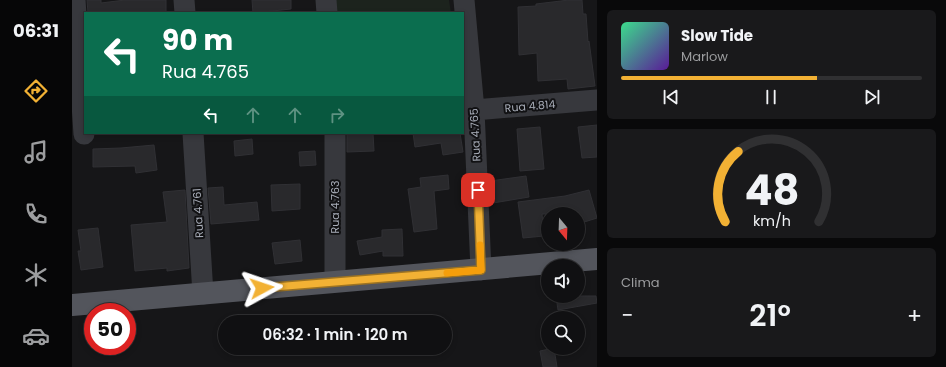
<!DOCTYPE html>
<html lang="pt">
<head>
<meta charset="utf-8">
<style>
	body { margin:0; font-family:Poppins,sans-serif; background:#19191b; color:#f1f3f6; height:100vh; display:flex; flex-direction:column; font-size:15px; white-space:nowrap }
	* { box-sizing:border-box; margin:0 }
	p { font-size:13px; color:#9c9d9f }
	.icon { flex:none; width:22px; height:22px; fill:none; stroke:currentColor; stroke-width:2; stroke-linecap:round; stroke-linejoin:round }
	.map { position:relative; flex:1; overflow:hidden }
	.sheet { display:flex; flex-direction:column; gap:10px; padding:10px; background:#09090a; width:349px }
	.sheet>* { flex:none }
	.banner { position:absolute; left:12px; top:12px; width:380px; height:122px; border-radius:0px; box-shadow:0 2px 6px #0003,0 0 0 1px #303032; background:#0b6e4f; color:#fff; overflow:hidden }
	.needle { width:26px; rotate:161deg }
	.buttons { position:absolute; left:469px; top:207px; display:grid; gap:8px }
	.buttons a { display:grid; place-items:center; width:44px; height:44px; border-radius:50%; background:#101012; box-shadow:0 2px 6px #0003,0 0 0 1px #303032; font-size:20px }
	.speed { position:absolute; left:12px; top:303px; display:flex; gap:8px; font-size:20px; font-weight:700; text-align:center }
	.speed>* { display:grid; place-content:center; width:52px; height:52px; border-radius:50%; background:#101012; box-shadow:0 2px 6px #0003,0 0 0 1px #303032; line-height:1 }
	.speed .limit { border:6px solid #d22; background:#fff; color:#111 }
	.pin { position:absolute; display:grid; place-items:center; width:34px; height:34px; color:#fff; margin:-17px; border-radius:8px; box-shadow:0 2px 6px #0006 }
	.me { position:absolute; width:44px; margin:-22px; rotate:85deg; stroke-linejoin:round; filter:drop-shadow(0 0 3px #0008) }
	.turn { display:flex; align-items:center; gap:14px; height:84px; padding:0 12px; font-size:18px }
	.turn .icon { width:52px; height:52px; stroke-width:2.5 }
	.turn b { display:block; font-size:28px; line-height:34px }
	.lanes { display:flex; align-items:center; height:38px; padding:0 12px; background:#0003; justify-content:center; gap:20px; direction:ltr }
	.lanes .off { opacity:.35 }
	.big { font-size:30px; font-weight:600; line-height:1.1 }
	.sheet .widget { flex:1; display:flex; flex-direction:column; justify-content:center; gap:6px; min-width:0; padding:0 14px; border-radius:6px; background:#19191b }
	.sheet .dial { align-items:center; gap:0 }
	.dial svg { height:104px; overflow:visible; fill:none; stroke:#303032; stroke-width:7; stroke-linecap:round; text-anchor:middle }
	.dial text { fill:#f1f3f6; stroke:none }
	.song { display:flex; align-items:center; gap:12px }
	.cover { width:48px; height:48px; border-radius:6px; background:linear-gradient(135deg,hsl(150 70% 55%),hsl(270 70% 35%)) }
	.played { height:4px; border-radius:2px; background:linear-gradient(90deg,#f2b134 65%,#303032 65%) }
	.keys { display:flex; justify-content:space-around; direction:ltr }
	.heat { display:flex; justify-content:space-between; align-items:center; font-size:22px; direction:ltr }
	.trip { position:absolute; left:146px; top:315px; width:234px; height:40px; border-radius:20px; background:#101012; box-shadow:0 2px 6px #0003,0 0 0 1px #303032; font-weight:600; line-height:40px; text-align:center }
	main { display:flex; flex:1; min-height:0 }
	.menu { display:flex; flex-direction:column; width:72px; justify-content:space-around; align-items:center; background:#060607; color:#9c9d9f }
	.menu .icon { width:28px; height:28px }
	.menu .selected { color:#f2b134 }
	.menu b { font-size:18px; color:#f1f3f6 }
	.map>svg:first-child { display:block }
	.green { fill:#1c231d }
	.building { fill:#29292c; stroke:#303034 }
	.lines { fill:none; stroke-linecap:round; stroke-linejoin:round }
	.minor { stroke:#37383d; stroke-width:21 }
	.major { stroke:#53555c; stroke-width:22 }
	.route-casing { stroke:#9d7322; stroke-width:10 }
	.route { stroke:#f2b134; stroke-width:7 }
	.slow { stroke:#f59e0b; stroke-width:7 }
	.labels { text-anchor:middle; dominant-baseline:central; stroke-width:4; stroke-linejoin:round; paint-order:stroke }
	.street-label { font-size:11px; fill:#a8adb8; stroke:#111113 }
</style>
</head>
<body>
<main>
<nav class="menu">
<b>06:31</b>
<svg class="icon selected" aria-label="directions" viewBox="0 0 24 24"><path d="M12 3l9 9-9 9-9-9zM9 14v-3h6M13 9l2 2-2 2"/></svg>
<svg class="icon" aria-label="music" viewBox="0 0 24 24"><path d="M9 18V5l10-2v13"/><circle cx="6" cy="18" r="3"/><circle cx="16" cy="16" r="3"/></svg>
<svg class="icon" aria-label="phone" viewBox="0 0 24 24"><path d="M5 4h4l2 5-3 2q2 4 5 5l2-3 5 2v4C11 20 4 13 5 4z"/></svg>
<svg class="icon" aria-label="climate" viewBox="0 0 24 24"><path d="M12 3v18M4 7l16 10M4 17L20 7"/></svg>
<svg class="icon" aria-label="car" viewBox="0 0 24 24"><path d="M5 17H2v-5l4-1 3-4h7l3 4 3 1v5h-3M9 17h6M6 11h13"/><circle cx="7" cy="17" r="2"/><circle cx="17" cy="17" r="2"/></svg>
</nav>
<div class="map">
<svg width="525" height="367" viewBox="0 0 525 367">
	<rect width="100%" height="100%" fill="#161618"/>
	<path class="green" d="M261,0H377L379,13H262Z"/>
	<path class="building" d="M15,0H29V3L53,0H94V13H16Z
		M180,0H219V9L181,13Z
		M497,0H510L511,14H514L516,42L517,41L523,86L496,89L495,79L466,81L465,53L447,55L446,7L464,6V4Z
		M525,125V157L510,158L506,127Z
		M468,127L472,169L448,171L445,129Z
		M275,133H301L302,151L275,152Z
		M341,133H388L391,152L371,155L369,143L343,147Z
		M180,139L181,154L163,156L162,141Z
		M82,145L85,170L64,173L63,166L21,167V149L49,148Z
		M243,151L244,165L228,166L227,152Z
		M376,175L377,189L362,191L365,229L342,232L336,189L349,187L348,178Z
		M454,176L457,197L421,203L418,181Z
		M228,184V209L200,211L199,185Z
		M151,187L152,205L185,202L187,220L139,224L136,188Z
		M113,190L117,268L95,271V268L63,271L59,225L95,222L91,192Z
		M517,190L525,218L506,224V214H470L472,236L451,238L446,202L493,196Z
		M26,228L31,267L9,270L6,251H9L6,230Z
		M330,229L331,256H311V251L288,255L285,241L310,237V230Z
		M228,240L230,261L203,264L200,243Z
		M484,296H524L525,303L486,310Z
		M482,348L485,367H471L468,351Z"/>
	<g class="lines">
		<path class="minor" d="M3,0L12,134
			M112,0L113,13
			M254,0L255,13
			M392,0L402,110L409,270
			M391,106L402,110L525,100
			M121,133L131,294
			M263,133V281"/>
		<path class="major" d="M0,305L525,259"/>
	</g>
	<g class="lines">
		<defs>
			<path id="route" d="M190,288L409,270L406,190"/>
		</defs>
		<use href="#route" class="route-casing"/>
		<use href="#route" class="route"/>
		<path class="slow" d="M375,273L409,270L408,245"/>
	</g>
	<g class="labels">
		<g class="street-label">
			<text transform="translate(458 106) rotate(-5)">Rua 4.814</text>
			<text transform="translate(403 135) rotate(-93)">Rua 4.765</text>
			<text transform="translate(263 207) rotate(-90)">Rua 4.763</text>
			<text transform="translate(126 213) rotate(-93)">Rua 4.761</text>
		</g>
	</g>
</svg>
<div class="buttons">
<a><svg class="needle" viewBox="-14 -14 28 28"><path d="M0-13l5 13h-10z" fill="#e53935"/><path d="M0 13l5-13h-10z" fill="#9c9d9f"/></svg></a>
<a><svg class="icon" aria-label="sound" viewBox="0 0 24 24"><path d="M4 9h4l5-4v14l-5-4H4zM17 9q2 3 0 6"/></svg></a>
<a><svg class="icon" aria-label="search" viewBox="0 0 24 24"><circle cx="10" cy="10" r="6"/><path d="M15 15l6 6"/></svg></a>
</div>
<div class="speed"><div class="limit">50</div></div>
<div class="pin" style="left:406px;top:190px;background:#d93025"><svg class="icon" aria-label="arrive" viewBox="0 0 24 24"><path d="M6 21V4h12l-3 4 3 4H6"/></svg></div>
<svg class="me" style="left:190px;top:288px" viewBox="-20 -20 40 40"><path d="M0-17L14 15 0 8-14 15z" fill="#f2b134" stroke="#fff" stroke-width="4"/></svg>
<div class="trip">06:32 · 1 min · 120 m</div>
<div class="banner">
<div class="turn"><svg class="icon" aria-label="left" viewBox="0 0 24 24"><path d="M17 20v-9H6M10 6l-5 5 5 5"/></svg><div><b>90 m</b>Rua 4.765</div></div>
<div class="lanes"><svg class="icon" aria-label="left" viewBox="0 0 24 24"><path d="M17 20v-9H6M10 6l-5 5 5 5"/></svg><svg class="icon off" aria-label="ahead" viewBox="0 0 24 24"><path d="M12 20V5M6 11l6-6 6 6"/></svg><svg class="icon off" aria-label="ahead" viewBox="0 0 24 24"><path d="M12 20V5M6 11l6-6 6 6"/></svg><svg class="icon off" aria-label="right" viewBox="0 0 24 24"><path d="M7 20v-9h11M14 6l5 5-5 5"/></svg></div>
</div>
</div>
<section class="sheet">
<div class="widget">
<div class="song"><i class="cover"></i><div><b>Slow Tide</b><p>Marlow</p></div></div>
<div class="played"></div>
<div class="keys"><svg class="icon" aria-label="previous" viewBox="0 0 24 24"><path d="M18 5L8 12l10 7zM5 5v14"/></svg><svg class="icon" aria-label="pause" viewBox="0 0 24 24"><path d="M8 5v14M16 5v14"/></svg><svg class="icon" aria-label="next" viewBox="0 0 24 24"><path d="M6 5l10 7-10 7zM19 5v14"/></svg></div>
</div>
<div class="widget dial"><svg viewBox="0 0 100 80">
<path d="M14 69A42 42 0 1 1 86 69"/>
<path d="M14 69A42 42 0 0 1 24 15" stroke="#f2b134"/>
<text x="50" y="56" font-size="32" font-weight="700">48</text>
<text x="50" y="72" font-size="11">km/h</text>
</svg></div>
<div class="widget"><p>Clima</p>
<div class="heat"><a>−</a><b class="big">21°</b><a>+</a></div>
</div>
</section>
</main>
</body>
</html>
